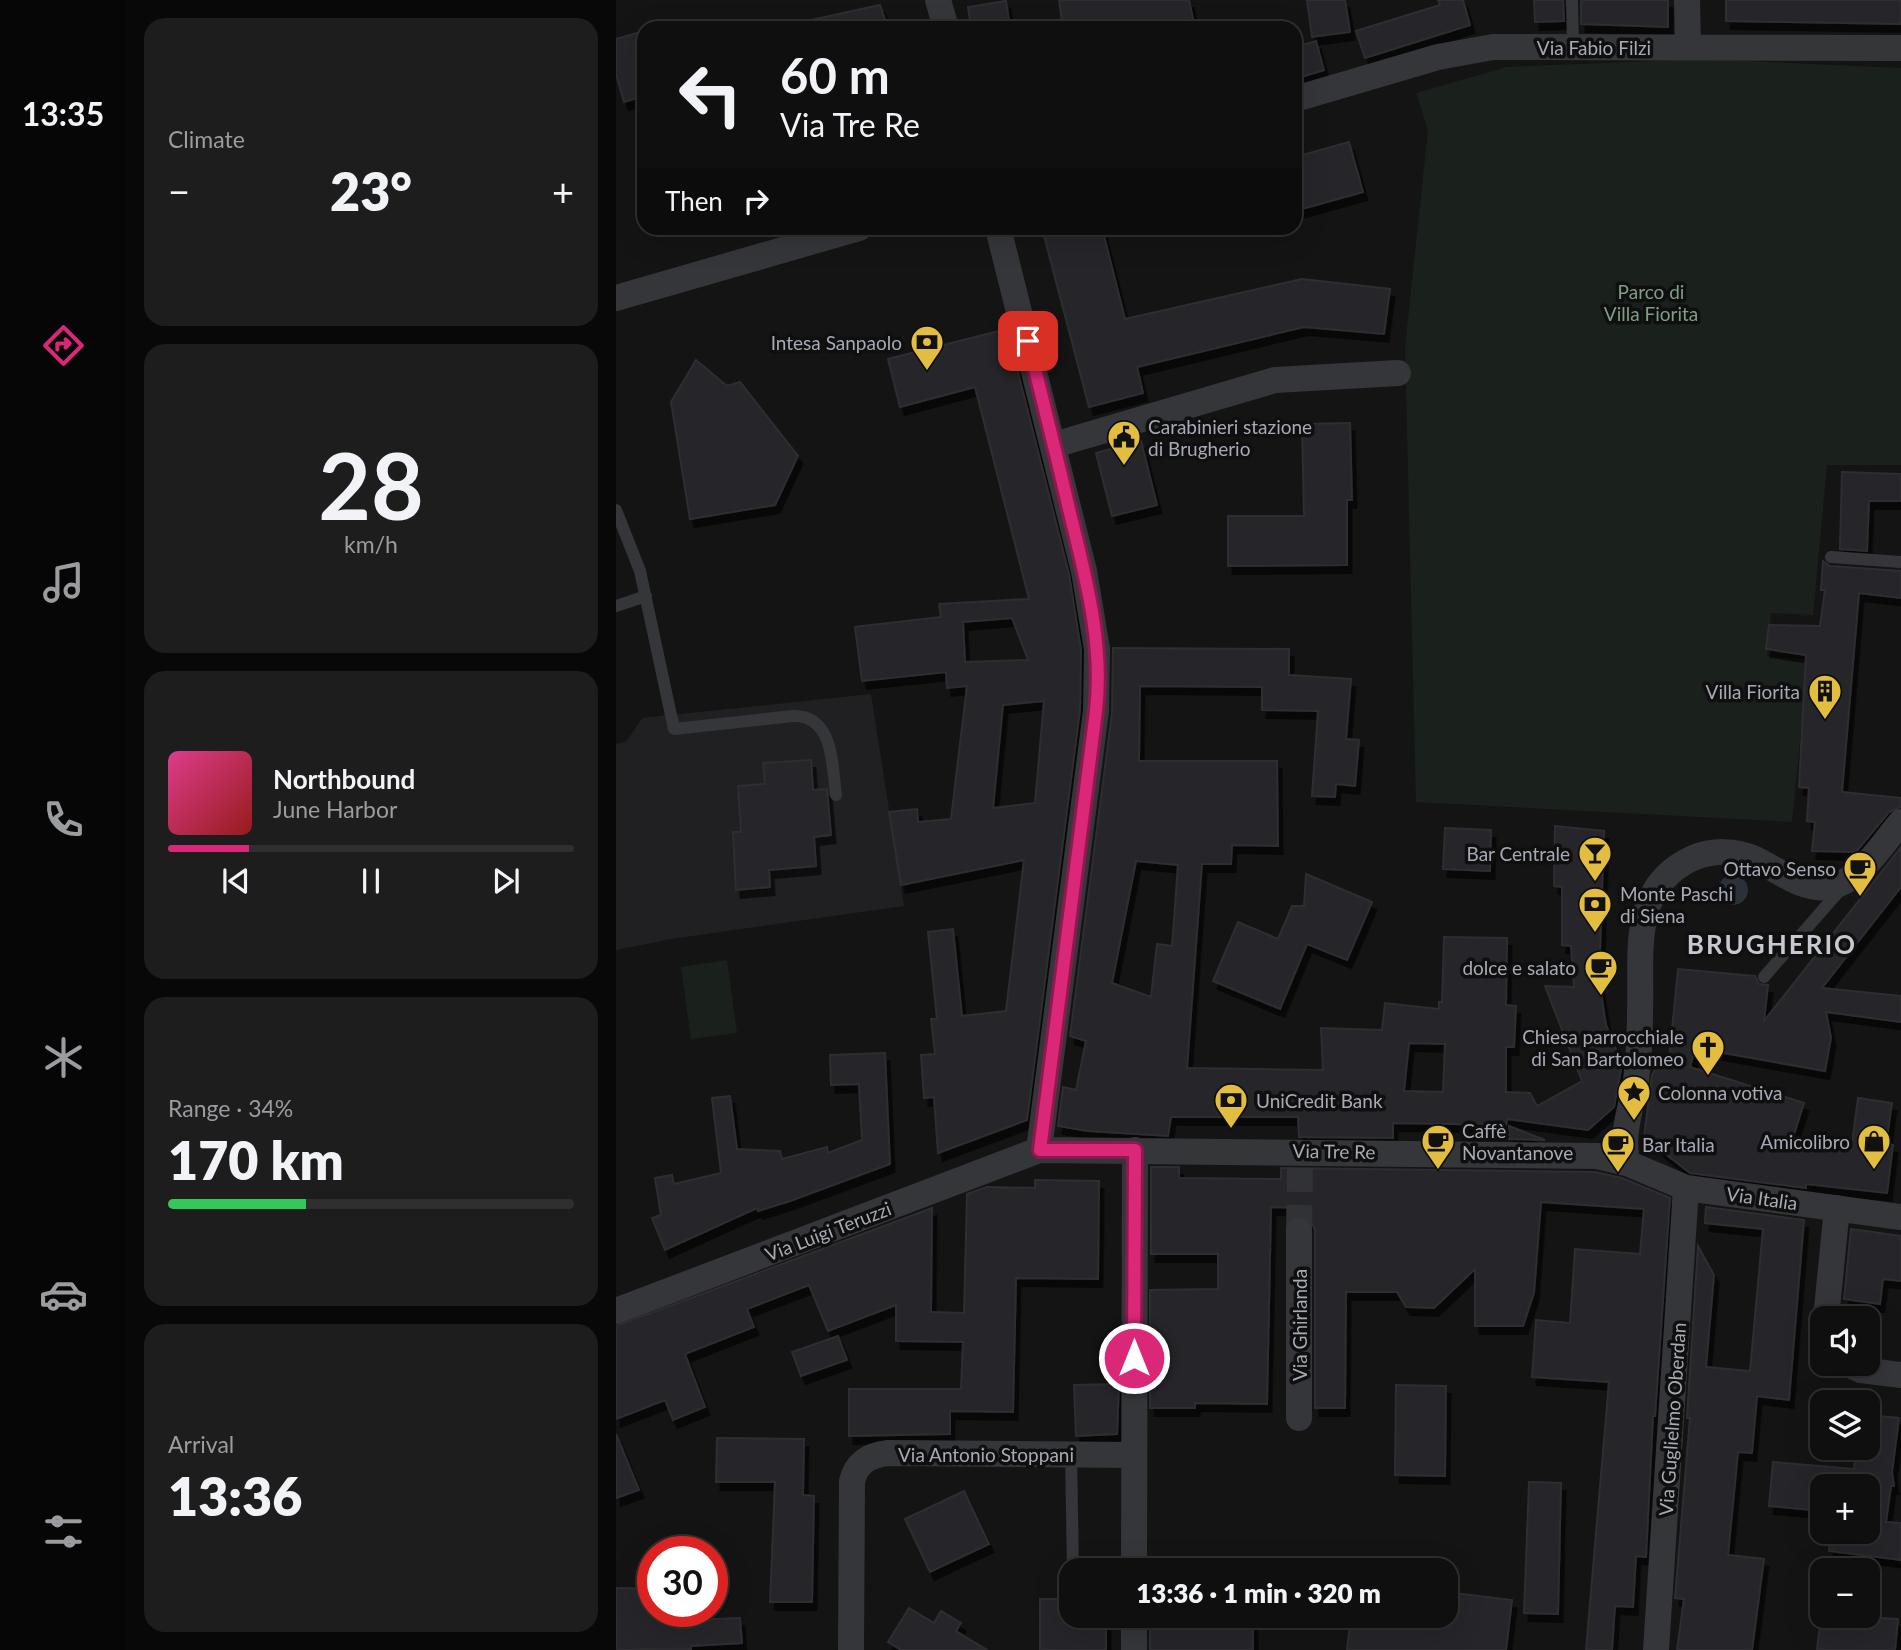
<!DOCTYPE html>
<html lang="en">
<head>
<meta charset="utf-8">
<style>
	body { margin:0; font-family:Lato,sans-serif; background:#1d1d1e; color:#f1f3f6; height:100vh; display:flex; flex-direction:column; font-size:26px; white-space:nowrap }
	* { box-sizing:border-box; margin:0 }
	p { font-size:23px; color:#9b9c9f }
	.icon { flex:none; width:38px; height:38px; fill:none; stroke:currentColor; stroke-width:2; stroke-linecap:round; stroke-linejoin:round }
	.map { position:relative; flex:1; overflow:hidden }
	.panel { display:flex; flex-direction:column; gap:18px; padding:18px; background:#080809; width:490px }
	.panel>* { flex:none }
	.banner { position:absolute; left:21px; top:21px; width:665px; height:214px; border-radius:21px; box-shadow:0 7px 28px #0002,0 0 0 2px #2f2f30; background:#0f0f10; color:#f1f3f6; overflow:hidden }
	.buttons { position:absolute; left:1194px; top:1306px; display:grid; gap:14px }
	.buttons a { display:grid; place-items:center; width:70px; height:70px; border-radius:14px; background:#0f0f10; box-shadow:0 7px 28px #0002,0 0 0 2px #2f2f30; font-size:35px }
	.speed { position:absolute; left:21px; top:1536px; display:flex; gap:14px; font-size:35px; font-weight:700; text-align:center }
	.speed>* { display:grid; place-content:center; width:91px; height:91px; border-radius:50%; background:#0f0f10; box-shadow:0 7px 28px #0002,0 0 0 2px #2f2f30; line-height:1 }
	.speed .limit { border:10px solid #d22; background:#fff; color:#111 }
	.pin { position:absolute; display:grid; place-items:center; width:60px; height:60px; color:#fff; margin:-30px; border-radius:14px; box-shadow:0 4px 10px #0006 }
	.me { position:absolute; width:77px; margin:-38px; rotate:0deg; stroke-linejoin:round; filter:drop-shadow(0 0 5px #0008) }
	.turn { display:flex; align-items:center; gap:24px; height:147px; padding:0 28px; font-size:32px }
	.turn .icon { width:91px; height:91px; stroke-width:2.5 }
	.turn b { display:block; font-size:49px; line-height:60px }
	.then { display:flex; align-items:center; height:66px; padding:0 28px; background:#0003; gap:14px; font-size:26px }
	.big { font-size:52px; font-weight:800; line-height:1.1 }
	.panel .card { flex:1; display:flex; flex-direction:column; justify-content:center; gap:10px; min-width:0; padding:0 24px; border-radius:21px; background:#1d1d1e }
	.panel .dial { align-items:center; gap:0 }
	.dial b { font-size:91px; line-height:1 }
	.song { display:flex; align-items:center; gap:21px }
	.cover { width:84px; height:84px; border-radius:10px; background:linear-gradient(135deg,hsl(330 70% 55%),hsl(0 70% 35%)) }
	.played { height:7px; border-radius:4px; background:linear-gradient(90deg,#db2777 20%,#2f2f30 20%) }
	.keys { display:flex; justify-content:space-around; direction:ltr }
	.heat { display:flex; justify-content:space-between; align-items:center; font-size:38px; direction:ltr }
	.charge { height:10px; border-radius:5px; background:linear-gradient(90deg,#34c759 34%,#2f2f30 0) }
	.trip { position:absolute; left:443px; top:1558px; width:399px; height:70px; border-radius:21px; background:#0f0f10; box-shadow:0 7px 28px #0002,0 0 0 2px #2f2f30; font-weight:800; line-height:70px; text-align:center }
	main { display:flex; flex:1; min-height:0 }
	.tab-bar { display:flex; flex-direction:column; width:126px; justify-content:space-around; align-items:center; background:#060606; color:#9b9c9f }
	.tab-bar .icon { width:49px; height:49px }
	.tab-bar .current { color:#db2777 }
	.tab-bar b { font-size:32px; color:#f1f3f6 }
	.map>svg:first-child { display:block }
	.built { fill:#202022 }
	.green { fill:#1a201c }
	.water { fill:#2b3138 }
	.building { fill:#272729; stroke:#2e2e31; stroke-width:2; fill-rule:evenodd; filter:url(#shadow) }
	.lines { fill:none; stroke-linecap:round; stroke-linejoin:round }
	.street-tunnel { stroke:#313235; stroke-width:26; stroke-dasharray:26 13; stroke-linecap:butt }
	.lane { stroke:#35363a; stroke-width:12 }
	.street { stroke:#35363a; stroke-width:26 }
	.route-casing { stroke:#8e194d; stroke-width:18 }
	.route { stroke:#db2777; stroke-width:12 }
	.labels { text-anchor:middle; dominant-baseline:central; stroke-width:7; stroke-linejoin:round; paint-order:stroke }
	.street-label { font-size:19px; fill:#a7aab5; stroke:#0f0f10 }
	.park-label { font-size:19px; fill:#7f9e85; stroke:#0f0f10 }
	.poi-label { font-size:19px; fill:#a7aab5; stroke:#0f0f10; text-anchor:end }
	.district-label { font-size:26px; font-weight:bold; letter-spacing:2px; fill:#c7c9d1; stroke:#0f0f10 }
</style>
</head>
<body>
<main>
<nav class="tab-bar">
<b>13:35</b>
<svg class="icon current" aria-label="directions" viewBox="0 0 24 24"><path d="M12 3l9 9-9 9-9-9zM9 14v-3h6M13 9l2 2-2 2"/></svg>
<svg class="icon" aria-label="music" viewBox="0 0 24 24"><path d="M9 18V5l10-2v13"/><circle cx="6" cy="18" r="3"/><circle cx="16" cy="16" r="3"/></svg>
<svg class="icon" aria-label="phone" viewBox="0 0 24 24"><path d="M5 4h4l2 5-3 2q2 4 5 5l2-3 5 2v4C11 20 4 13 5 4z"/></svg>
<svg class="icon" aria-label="climate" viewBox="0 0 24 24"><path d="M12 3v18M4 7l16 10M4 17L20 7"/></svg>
<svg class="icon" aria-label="car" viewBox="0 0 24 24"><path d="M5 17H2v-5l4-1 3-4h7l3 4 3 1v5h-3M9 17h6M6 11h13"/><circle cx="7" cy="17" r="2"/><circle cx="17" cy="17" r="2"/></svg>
<svg class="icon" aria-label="filters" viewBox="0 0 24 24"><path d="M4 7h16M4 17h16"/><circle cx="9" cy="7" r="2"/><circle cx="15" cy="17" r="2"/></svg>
</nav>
<section class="panel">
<div class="card"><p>Climate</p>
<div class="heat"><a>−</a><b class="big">23°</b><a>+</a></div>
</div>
<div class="card dial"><b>28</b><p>km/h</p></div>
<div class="card">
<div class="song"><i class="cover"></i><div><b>Northbound</b><p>June Harbor</p></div></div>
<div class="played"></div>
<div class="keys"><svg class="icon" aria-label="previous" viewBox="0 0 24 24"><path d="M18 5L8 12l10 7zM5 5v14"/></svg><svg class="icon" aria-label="pause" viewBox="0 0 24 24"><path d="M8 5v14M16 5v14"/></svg><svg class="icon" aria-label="next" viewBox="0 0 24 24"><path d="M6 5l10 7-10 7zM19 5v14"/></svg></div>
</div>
<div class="card"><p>Range · 34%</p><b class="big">170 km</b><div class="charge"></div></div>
<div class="card"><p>Arrival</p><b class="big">13:36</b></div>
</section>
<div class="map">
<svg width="1285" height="1650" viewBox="0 0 1285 1650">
	<defs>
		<filter id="shadow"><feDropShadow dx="4.5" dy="8" stdDeviation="0" flood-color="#0009"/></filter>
	</defs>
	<rect width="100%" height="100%" fill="#141415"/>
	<path class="built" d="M255,694L288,906L55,939L0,950V744L10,742L26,718Z"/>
	<path class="green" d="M1086,59L1285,68V465H1211L1197,615L1155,613L1151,656L1192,660L1176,822L800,802L789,347L812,130L800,93L891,67Z
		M111,960L121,1033L75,1039L65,967Z"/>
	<path class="water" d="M1102 890a15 15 0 1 1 30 0a15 15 0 1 1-30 0Z"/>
	<path class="building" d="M443,0H573L579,28H447Z
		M691,0H729L734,32L696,37Z
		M822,0H847L854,25L749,58L740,31L824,5Z
		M918,0H947L948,21L919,22Z
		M965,0H1052V27L965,24Z
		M1110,0H1285V24L1110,21Z
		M390,1L394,28H355L352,7Z
		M264,5L272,28H196L195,20Z
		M28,31V96L8,102L0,74V39Z
		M700,41L708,70L679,79V47Z
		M733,142L747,192L679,211V157Z
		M426,228H486L509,319L686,279L774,289L768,334L688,327L521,367L527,393L473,407Z
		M391,329L453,574L465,650L464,710L411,1120L322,1153L318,1097L308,1098L305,1055L319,1054L315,1019H321L312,932L337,929L346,1016L390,1011L408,860L285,885L273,812L301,809L302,822L335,819L351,686L331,688L330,672L246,681L239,627L325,617L323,604L413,599L359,387L284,407L272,359ZM396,618L412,660L349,662L347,622ZM428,701L419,803L377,808L387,705Z
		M80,360L111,386L124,382L182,456L159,505L74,519L55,402Z
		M734,423L736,500H731V565L612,566V516H688L686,424Z
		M525,441L541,505L496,516L480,453Z
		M1226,472L1285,474V501H1253L1251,551L1224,549Z
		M1207,561L1214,566L1285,571V598L1243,593L1226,792L1285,798V807L1273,812L1240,852L1196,851L1199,822L1191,821L1193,788L1183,787L1190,655L1150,649L1153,625L1204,626L1209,590H1205Z
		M497,648L673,649V675L735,679L730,739L743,740L739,786L720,784L719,797L696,796L702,711L646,710V687L524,686L523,761H661L662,846L616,845L615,864H586L571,1068L707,1070L705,1028L766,1030L769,1003L823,1009V1002H826L828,937L891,938L890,1005L900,1006L898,1047H890V1092L914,1093L921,1106L966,1081L929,986L958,987L955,946L946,945V887L938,886L939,826L988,831L983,981L990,1025L1006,1064L998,1107L972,1130L891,1119L890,1125L777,1123V1138L683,1137L682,1117H555L552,1136L472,1131L442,1126L447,1087L460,1090L470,1041L454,1036L496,713ZM520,861L562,865L556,946L541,944L535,997L496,983ZM793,1043L829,1044L827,1092L788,1091Z
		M195,760L197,790L211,789L215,835L198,837L200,866L153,870L154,887L120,890L117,832H125L122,786L149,784L147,763Z
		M829,828L875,830L874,871L827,869Z
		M1285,847V887L1206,988L1285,996V1022L1210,1012L1215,1038L1209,1071L1079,1048L1074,1067L1188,1103L1175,1144L1235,1151L1242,1098L1276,1103L1270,1144L1277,1145L1271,1193L1190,1184V1188L1074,1173L1028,1137L1036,1075L1039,1070L1053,1060L1062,969L1139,976L1143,984L1152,985L1148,1021Z
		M690,874L756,902L731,960L691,944L664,1009L597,981L622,922L662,939L676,906H688Z
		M269,1053L274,1164L174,1201L142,1211L141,1208L49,1250L36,1218L45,1215L39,1178L56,1175L58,1184L105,1173L96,1098L114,1096L121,1149L164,1151L166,1159L211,1147L212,1153L246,1140L243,1084L215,1085L214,1055Z
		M893,1126L929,1140L893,1139Z
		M535,1167H563V1178L665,1179V1168L979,1172L1006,1178L1054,1198L1039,1416H1037L1030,1557L1020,1556L1017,1607L999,1606L996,1650H970L993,1382L916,1377L920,1320L954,1323L959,1249L1024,1254L1028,1209L925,1202L918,1293L907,1326H859V1269L818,1308L790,1307L781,1292H730L729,1408H699V1230L696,1223L689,1217V1208L655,1207L651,1404L579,1403V1408H534V1290L602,1289V1254H535Z
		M419,1180L483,1181L482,1279L400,1278L397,1412L334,1411V1434L233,1436V1389H345L347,1342L280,1341V1305L212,1331L193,1285L131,1309L138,1327L69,1354L89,1407L57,1420L49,1400L0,1419V1326L316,1208L315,1312L348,1313L351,1194L371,1187L419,1188Z
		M1090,1207L1188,1220L1173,1400L1141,1396L1136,1453L1122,1452L1112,1555L1148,1559L1136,1650H1061L1068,1599L1059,1598L1074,1418H1071L1082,1246L1098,1275L1090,1367L1134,1371L1147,1229L1089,1223Z
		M1235,1229L1285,1236V1281L1267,1279L1264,1304L1228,1299Z
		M222,1336L231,1360L185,1376L176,1352Z
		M503,1384L501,1434L460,1436L458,1385Z
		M780,1385L830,1386L829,1476L779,1475Z
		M1251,1415L1283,1418L1276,1472L1278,1486H1275L1270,1522L1285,1523V1560L1213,1551L1215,1531H1251V1486H1206V1511L1153,1506L1157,1462L1238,1469L1240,1447H1251Z
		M0,1434L23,1490L0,1498Z
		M101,1438L188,1439L187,1495L198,1496L196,1602H154L159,1482H100Z
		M913,1482L945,1483L942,1614L908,1613Z
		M348,1491L373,1544L314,1572L289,1519Z
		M0,1588L37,1589V1612H74V1620L124,1618L126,1643L75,1646V1649L0,1650Z
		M830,1592L896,1600L890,1650H731L735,1615H830Z
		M424,1599H455V1615H490V1650H424Z
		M293,1608L318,1623L325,1611L345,1623L340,1631L371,1650H285L272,1642Z
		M1205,1615L1282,1619L1279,1650H1201Z
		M534,1620H637V1650H534Z"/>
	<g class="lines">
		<path class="street-tunnel" d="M683,1231L684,1168"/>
		<path class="lane" d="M956,0L957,47
			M0,510L24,571L58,729L177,716C218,715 216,766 220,795
			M1215,557L1285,562
			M0,606L30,596
			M1148,977L1225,889
			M455,1454L457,1570"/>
		<path class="street" d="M322,0L330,28
			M1071,0L1072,46
			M679,99L822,57L877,47L1285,48
			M382,228L468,571L481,649L480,711L423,1150
			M0,298L243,228
			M438,445L659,380L782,373
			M1011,1163C1005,1132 1015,1110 1020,1080C1023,1058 1024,1034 1024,1011C1026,953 1013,887 1077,858C1096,850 1120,850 1139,859C1161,869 1186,891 1212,887C1243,883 1266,844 1285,822
			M0,1311L423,1150L981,1156L1011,1163L1070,1188L1285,1217
			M1210,1318L1221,1208
			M1229,1363L1245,1370L1285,1375
			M683,1418V1231
			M518,1570L519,1150
			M235,1650L236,1481C241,1462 253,1455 272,1453L518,1455
			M518,1650V1615
			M1040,1650L1070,1188"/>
	</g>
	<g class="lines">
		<defs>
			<path id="route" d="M412,341C426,397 440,453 453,509C469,575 488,642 480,711L424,1150H519L518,1358"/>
		</defs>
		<use href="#route" class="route-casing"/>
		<use href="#route" class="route"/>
	</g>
	<defs>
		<symbol id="bank-pin" viewBox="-11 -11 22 30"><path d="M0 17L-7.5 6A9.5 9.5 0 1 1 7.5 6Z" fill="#e2bd40" stroke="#0f0f10"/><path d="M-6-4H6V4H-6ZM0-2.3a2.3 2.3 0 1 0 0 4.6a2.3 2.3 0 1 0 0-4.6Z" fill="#111"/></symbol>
		<symbol id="civic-pin" viewBox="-11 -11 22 30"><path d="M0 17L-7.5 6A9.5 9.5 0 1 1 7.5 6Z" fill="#e2bd40" stroke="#0f0f10"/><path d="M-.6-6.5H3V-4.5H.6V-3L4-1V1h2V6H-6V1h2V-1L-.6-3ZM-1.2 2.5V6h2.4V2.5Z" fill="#111"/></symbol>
		<symbol id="building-pin" viewBox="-11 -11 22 30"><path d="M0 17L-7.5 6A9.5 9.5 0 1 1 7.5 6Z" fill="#e2bd40" stroke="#0f0f10"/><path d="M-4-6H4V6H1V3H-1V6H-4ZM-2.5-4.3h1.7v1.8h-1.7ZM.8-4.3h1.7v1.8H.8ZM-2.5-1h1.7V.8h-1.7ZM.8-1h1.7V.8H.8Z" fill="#111"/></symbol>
		<symbol id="bar-pin" viewBox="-11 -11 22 30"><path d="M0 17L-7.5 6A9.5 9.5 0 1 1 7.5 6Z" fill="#e2bd40" stroke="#0f0f10"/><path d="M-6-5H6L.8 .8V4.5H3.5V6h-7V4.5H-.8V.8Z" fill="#111"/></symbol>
		<symbol id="cafe-pin" viewBox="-11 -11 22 30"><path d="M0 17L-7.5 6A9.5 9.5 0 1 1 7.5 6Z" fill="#e2bd40" stroke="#0f0f10"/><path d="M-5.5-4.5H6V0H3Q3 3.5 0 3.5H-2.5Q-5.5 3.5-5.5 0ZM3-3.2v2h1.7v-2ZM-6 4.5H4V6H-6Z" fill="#111"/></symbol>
		<symbol id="church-pin" viewBox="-11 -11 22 30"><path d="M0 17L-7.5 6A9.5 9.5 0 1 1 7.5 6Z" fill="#e2bd40" stroke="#0f0f10"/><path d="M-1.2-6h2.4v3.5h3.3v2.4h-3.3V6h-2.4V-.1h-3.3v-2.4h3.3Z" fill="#111"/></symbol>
		<symbol id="sight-pin" viewBox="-11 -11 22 30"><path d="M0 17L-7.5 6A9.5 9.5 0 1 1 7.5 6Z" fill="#e2bd40" stroke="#0f0f10"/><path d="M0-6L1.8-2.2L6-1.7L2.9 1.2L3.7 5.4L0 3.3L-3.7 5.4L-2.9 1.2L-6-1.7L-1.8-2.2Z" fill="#111"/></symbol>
		<symbol id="shop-pin" viewBox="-11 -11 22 30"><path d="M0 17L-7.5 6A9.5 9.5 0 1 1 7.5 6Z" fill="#e2bd40" stroke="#0f0f10"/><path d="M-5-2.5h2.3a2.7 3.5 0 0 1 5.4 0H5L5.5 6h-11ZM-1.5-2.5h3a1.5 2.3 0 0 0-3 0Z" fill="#111"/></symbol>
	</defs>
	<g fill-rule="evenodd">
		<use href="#bank-pin" x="292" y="323" width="38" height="52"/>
		<use href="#civic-pin" x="489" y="418" width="38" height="52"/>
		<use href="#building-pin" x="1190" y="672" width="38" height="52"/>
		<use href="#bar-pin" x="960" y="834" width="38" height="52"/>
		<use href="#cafe-pin" x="1225" y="849" width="38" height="52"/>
		<use href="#bank-pin" x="960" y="885" width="38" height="52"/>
		<use href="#cafe-pin" x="966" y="948" width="38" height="52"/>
		<use href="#church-pin" x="1073" y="1028" width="38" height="52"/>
		<use href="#sight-pin" x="999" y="1073" width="38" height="52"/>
		<use href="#bank-pin" x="596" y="1081" width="38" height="52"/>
		<use href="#cafe-pin" x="803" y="1122" width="38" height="52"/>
		<use href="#shop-pin" x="1239" y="1122" width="38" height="52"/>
		<use href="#cafe-pin" x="983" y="1125" width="38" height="52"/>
	</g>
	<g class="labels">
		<g class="street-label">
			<text x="978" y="47">Via Fabio Filzi</text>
			<text transform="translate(718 1151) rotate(1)">Via Tre Re</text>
			<text transform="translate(1146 1198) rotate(8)">Via Italia</text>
			<text transform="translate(212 1231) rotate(-21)">Via Luigi Teruzzi</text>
			<text transform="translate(683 1325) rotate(-90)">Via Ghirlanda</text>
			<text transform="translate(1056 1419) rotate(-86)">Via Guglielmo Oberdan</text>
			<text x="370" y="1454">Via Antonio Stoppani</text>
		</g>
		<g class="park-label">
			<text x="1035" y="291">Parco di<tspan x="1035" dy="22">Villa Fiorita</tspan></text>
		</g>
		<g class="poi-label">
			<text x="286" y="342">Intesa Sanpaolo</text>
			<text x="532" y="426" text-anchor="start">Carabinieri stazione<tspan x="532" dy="22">di Brugherio</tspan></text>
			<text x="1184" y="691">Villa Fiorita</text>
			<text x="954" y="853">Bar Centrale</text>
			<text x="1220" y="868">Ottavo Senso</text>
			<text x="1004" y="893" text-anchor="start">Monte Paschi<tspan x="1004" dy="22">di Siena</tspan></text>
			<text x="960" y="967">dolce e salato</text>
			<text x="1068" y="1036">Chiesa parrocchiale<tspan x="1068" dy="22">di San Bartolomeo</tspan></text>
			<text x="1042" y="1092" text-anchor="start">Colonna votiva</text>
			<text x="640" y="1100" text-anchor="start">UniCredit Bank</text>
			<text x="846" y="1130" text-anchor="start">Caffè<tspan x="846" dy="22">Novantanove</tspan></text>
			<text x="1234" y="1141">Amicolibro</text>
			<text x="1026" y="1144" text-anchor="start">Bar Italia</text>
		</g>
		<g class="district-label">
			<text x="1156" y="944">BRUGHERIO</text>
		</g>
	</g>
</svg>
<div class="buttons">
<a><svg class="icon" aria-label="sound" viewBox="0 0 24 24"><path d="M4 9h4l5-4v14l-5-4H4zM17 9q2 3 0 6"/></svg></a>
<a><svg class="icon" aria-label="layers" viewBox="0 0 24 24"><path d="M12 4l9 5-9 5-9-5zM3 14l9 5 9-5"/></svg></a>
<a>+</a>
<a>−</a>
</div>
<div class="speed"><div class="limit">30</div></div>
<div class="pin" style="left:412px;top:341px;background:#d93025"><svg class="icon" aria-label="arrive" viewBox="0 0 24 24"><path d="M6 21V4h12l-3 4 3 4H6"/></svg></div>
<svg class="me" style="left:518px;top:1358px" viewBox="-20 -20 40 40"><circle r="17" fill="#db2777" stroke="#fff" stroke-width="3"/><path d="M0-11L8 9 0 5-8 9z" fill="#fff"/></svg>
<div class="trip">13:36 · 1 min · 320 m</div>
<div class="banner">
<div class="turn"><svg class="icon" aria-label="left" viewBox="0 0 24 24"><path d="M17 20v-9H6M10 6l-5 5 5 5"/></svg><div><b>60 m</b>Via Tre Re</div></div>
<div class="then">Then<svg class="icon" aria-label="right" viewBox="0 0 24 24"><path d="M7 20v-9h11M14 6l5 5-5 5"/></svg></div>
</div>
</div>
</main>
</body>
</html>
